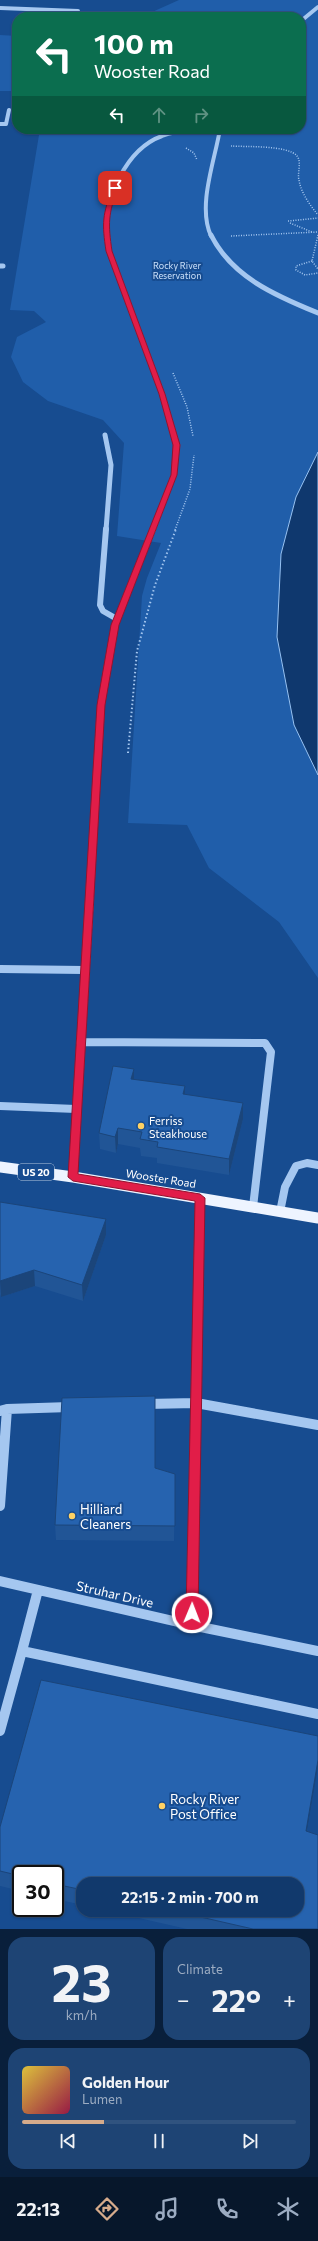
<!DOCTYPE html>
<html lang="en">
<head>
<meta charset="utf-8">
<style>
	body { margin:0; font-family:Commissioner,sans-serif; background:#1e4474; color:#f1f3f6; height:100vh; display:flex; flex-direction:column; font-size:15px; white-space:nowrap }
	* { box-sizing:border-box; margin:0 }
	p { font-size:13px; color:#9cacc2 }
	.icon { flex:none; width:22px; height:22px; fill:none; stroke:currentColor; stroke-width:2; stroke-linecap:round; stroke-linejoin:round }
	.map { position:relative; height:1929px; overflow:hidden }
	.sheet { display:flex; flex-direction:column; gap:8px; padding:8px; background:#091f3b; flex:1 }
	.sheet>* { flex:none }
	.top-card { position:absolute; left:12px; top:12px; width:294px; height:122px; border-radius:16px; box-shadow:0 1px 3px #0004,0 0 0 1px #30537f; background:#0b6e4f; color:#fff; overflow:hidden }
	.speed { position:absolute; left:12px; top:1865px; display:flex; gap:8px; font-size:20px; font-weight:700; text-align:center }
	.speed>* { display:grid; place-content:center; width:52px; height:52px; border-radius:50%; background:#11396c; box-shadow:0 1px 3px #0004,0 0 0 1px #30537f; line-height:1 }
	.speed .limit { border:2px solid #111; border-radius:6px; background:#fff; color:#111 }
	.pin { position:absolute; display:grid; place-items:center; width:34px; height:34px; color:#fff; margin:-17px; border-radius:8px; box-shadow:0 2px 6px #0006 }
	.me { position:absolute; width:44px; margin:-22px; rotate:1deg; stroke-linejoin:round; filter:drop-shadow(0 0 3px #0008) }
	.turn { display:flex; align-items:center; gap:14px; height:84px; padding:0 16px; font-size:18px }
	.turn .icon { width:52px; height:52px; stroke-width:2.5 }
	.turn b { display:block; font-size:28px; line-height:34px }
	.lanes { display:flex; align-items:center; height:38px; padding:0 16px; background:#0003; justify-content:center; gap:20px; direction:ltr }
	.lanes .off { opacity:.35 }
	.big { font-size:30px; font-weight:700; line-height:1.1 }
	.sheet .tile { flex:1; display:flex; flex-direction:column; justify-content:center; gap:6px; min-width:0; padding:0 14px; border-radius:16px; background:#1e4474 }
	.sheet .dial { align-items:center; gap:0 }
	.dial b { font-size:52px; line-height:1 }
	.song { display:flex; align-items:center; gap:12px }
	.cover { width:48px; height:48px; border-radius:6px; background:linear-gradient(135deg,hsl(50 70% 55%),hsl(340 70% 35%)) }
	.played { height:4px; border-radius:2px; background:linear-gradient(90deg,#d6ab8b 30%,#30537f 30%) }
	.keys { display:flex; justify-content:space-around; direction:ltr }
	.heat { display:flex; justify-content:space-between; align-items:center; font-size:22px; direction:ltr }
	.sheet .tiles { flex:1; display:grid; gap:8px; grid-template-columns:1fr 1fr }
	.tile:last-child { grid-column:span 2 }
	.trip { position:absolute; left:76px; top:1877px; width:228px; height:40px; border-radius:16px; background:#11396c; box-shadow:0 1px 3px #0004,0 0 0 1px #30537f; font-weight:700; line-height:40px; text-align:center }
	.dock { display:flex; height:64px; justify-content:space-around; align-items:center; background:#07172b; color:#9cacc2 }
	.dock .icon { width:28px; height:28px }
	.dock .current { color:#d6ab8b }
	.dock b { font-size:18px; color:#f1f3f6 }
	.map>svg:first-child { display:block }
	.green { fill:#205eaa }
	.water { fill:#0f386e; stroke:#97c2f2 }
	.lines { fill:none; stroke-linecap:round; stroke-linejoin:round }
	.path-far1 { stroke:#a5c7f0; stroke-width:1.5; stroke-dasharray:1 1.5; stroke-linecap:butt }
	.path { stroke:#a5c7f0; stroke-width:2; stroke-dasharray:1.5 2.5; stroke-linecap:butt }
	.minor-far4 { stroke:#a5c7f0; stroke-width:4 }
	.minor-far3 { stroke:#a5c7f0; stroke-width:5 }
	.minor-far2 { stroke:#a5c7f0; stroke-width:6 }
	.minor-far1 { stroke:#a5c7f0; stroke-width:8 }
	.minor { stroke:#a5c7f0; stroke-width:10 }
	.major { stroke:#eef4ff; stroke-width:11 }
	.wall { fill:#215596 }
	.shaded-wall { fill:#1b457a }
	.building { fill:#2663af; stroke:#1b457a }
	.route { fill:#e11d48; stroke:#92132f }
	.poi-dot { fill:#ffd264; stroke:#174c90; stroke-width:1.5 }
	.labels { text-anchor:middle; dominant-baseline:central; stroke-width:4; stroke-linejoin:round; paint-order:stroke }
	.far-park-label { font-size:9px; fill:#cbe1fb; stroke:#174c90 }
	.shield { fill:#174c90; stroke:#b9c9de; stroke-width:1 }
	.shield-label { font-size:10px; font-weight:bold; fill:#fff }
	.poi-label { font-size:11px; fill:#fff; stroke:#174c90; text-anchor:start }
	.street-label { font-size:11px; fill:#fff; stroke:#174c90 }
	.near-poi-label { font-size:13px; fill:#fff; stroke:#174c90; text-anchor:start }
	.near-street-label { font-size:13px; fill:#fff; stroke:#174c90 }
</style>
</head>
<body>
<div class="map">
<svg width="318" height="1929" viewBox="0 0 318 1929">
	<rect width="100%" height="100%" fill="#174c90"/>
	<path class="green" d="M179,0H318V978L279,922L209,868L187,825L128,823L142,596L147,578L161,543L117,536L124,443L103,420L48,401L23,382L11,357L17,337L46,322L34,311L10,310L40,129H301V17H141Z
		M0,35L17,36V91H0Z"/>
	<path class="water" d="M318,452V775L294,725L277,637L281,554L296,497Z"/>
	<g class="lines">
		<path class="path-far1" d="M231,146C246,147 288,145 297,156C302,162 297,173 299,180C301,193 310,205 318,215
			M186,148L194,153L197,160
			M288,221L318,218
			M290,223L312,232
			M318,235L312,261L318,269
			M231,236L318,232
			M312,261L296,266V270L305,275L318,273
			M173,373L187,407L193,436
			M175,530L190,489L194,455"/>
		<path class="path" d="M128,753L137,651L155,585L176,529"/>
		<path class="minor-far4" d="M0,8L78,11
			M301,21L318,7
			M0,124H6L9,110
			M107,236C103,200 126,149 162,136C180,129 201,130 220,131
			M211,236C197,206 215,160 220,129"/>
		<path class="minor-far3" d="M107,235L109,251L162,394L177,445L174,475L153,530
			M211,235C232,277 276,296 318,313
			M0,266H3
			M105,435L111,465L106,530"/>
		<path class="minor-far2" d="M106,529L100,605L103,611L117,619
			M90,897L101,705L115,625L153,529"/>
		<path class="minor-far1" d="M0,969L84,970
			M80,1042L265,1043L271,1052L253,1207
			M0,1106L76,1109
			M73,1177L90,896
			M280,1212L285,1187L296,1166L307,1163L318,1165
			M197,1356L200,1198"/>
		<path class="minor" d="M146,1404L196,1403L318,1425
			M0,1411L7,1409L70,1407
			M0,1506L7,1409
			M0,1581L191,1625L318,1651
			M38,1590L22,1651L318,1714
			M191,1625L197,1355
			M0,1731L22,1651"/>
		<path class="major" d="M0,1167L73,1177L318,1218"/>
	</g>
	<path class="wall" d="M134,1069V1080L185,1095L243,1119L229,1175L157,1163V1158L141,1156L140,1148L118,1144L116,1153L100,1149L99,1133Z
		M0,1202L106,1235L83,1301L35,1286L1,1297L0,1294Z
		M155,1468L175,1474L174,1541L56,1540L55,1525Z
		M0,1827L307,1832L318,1929H187L104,1910H297L83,1884V1905L55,1899V1874H21V1891L0,1886Z"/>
	<path class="shaded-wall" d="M134,1069V1085L131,1079Z
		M185,1086V1102L183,1094Z
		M243,1103V1119L229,1175V1159Z
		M118,1128V1144L116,1153L115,1137Z
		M106,1219V1235L83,1301L82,1285Z
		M34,1270L35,1286L1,1297L0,1281Z
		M318,1760V1766L304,1847L306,1831Z"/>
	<path class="building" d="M113,1066L134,1069L131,1079L185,1086L183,1094L243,1103L229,1159L157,1147L158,1142L140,1139L142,1132L118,1128L115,1137L99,1133Z
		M0,1202L106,1219L82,1285L34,1270L0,1281Z
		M155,1396V1468L175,1474V1526L55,1525L62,1398Z
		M41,1680L318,1736V1760L306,1831L318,1835V1929H253L170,1910H297V1884H83V1890L55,1884V1874H21V1876L0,1871V1827Z"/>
	<path class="route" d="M115,186L118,188C108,214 108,224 112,251L165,394L180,445L177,475L119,625L105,705L78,1174L200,1194L205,1198L198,1613L196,1617L192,1619L187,1617L186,1613L195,1201L73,1181L68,1177L97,705L111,625L171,475L173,445L159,394L106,251C102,224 102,214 113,188Z"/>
	<g class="poi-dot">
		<circle cx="141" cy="1126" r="4"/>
		<circle cx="72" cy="1516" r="4"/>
		<circle cx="162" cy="1806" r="4"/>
	</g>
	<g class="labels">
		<g class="far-park-label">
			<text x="177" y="265">Rocky River<tspan x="177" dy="10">Reservation</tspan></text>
		</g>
		<rect class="shield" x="18" y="1164" width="36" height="16" rx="3"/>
		<g class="shield-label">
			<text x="36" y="1172">US 20</text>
		</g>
		<g class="poi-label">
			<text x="149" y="1120">Ferriss<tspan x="149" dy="13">Steakhouse</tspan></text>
		</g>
		<g class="street-label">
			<text transform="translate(161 1178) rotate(9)">Wooster Road</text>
		</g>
		<g class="near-poi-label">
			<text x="80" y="1509">Hilliard<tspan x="80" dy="15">Cleaners</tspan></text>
			<text x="170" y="1799">Rocky River<tspan x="170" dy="15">Post Office</tspan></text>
		</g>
		<g class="near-street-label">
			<text transform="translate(115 1594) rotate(13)">Struhar Drive</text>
		</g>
	</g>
</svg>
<div class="speed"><div class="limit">30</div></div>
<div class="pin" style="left:115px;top:188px;background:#d93025"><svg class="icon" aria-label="arrive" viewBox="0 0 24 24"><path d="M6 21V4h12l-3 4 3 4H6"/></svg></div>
<svg class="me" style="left:192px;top:1613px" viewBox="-20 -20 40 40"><circle r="17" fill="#e11d48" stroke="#fff" stroke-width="3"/><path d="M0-11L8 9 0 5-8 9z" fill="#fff"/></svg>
<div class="trip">22:15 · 2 min · 700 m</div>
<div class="top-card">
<div class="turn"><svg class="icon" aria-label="left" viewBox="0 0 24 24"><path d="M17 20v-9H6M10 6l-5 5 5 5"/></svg><div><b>100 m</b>Wooster Road</div></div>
<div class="lanes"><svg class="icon" aria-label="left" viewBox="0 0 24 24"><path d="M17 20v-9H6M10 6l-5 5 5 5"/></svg><svg class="icon off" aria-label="ahead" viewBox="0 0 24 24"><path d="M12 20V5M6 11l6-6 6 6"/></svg><svg class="icon off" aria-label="right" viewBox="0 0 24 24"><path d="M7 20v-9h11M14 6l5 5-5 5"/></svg></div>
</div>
</div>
<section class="sheet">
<div class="tiles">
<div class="tile dial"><b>23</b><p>km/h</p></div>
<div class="tile"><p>Climate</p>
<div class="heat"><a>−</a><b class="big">22°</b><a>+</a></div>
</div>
<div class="tile">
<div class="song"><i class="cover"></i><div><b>Golden Hour</b><p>Lumen</p></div></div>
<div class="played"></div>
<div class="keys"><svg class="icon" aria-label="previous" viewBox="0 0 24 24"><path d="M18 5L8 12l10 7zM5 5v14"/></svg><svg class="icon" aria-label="pause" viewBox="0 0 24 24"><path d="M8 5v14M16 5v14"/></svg><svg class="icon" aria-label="next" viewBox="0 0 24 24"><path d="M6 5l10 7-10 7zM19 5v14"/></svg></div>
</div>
</div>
</section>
<nav class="dock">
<b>22:13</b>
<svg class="icon current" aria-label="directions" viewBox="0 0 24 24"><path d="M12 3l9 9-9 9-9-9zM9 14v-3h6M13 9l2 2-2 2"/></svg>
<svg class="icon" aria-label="music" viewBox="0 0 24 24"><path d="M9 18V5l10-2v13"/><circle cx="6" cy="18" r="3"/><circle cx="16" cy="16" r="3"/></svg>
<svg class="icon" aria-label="phone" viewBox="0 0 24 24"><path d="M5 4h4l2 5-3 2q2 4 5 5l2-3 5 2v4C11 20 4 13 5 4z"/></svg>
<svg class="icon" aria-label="climate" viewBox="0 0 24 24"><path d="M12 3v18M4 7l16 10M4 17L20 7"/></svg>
</nav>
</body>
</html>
